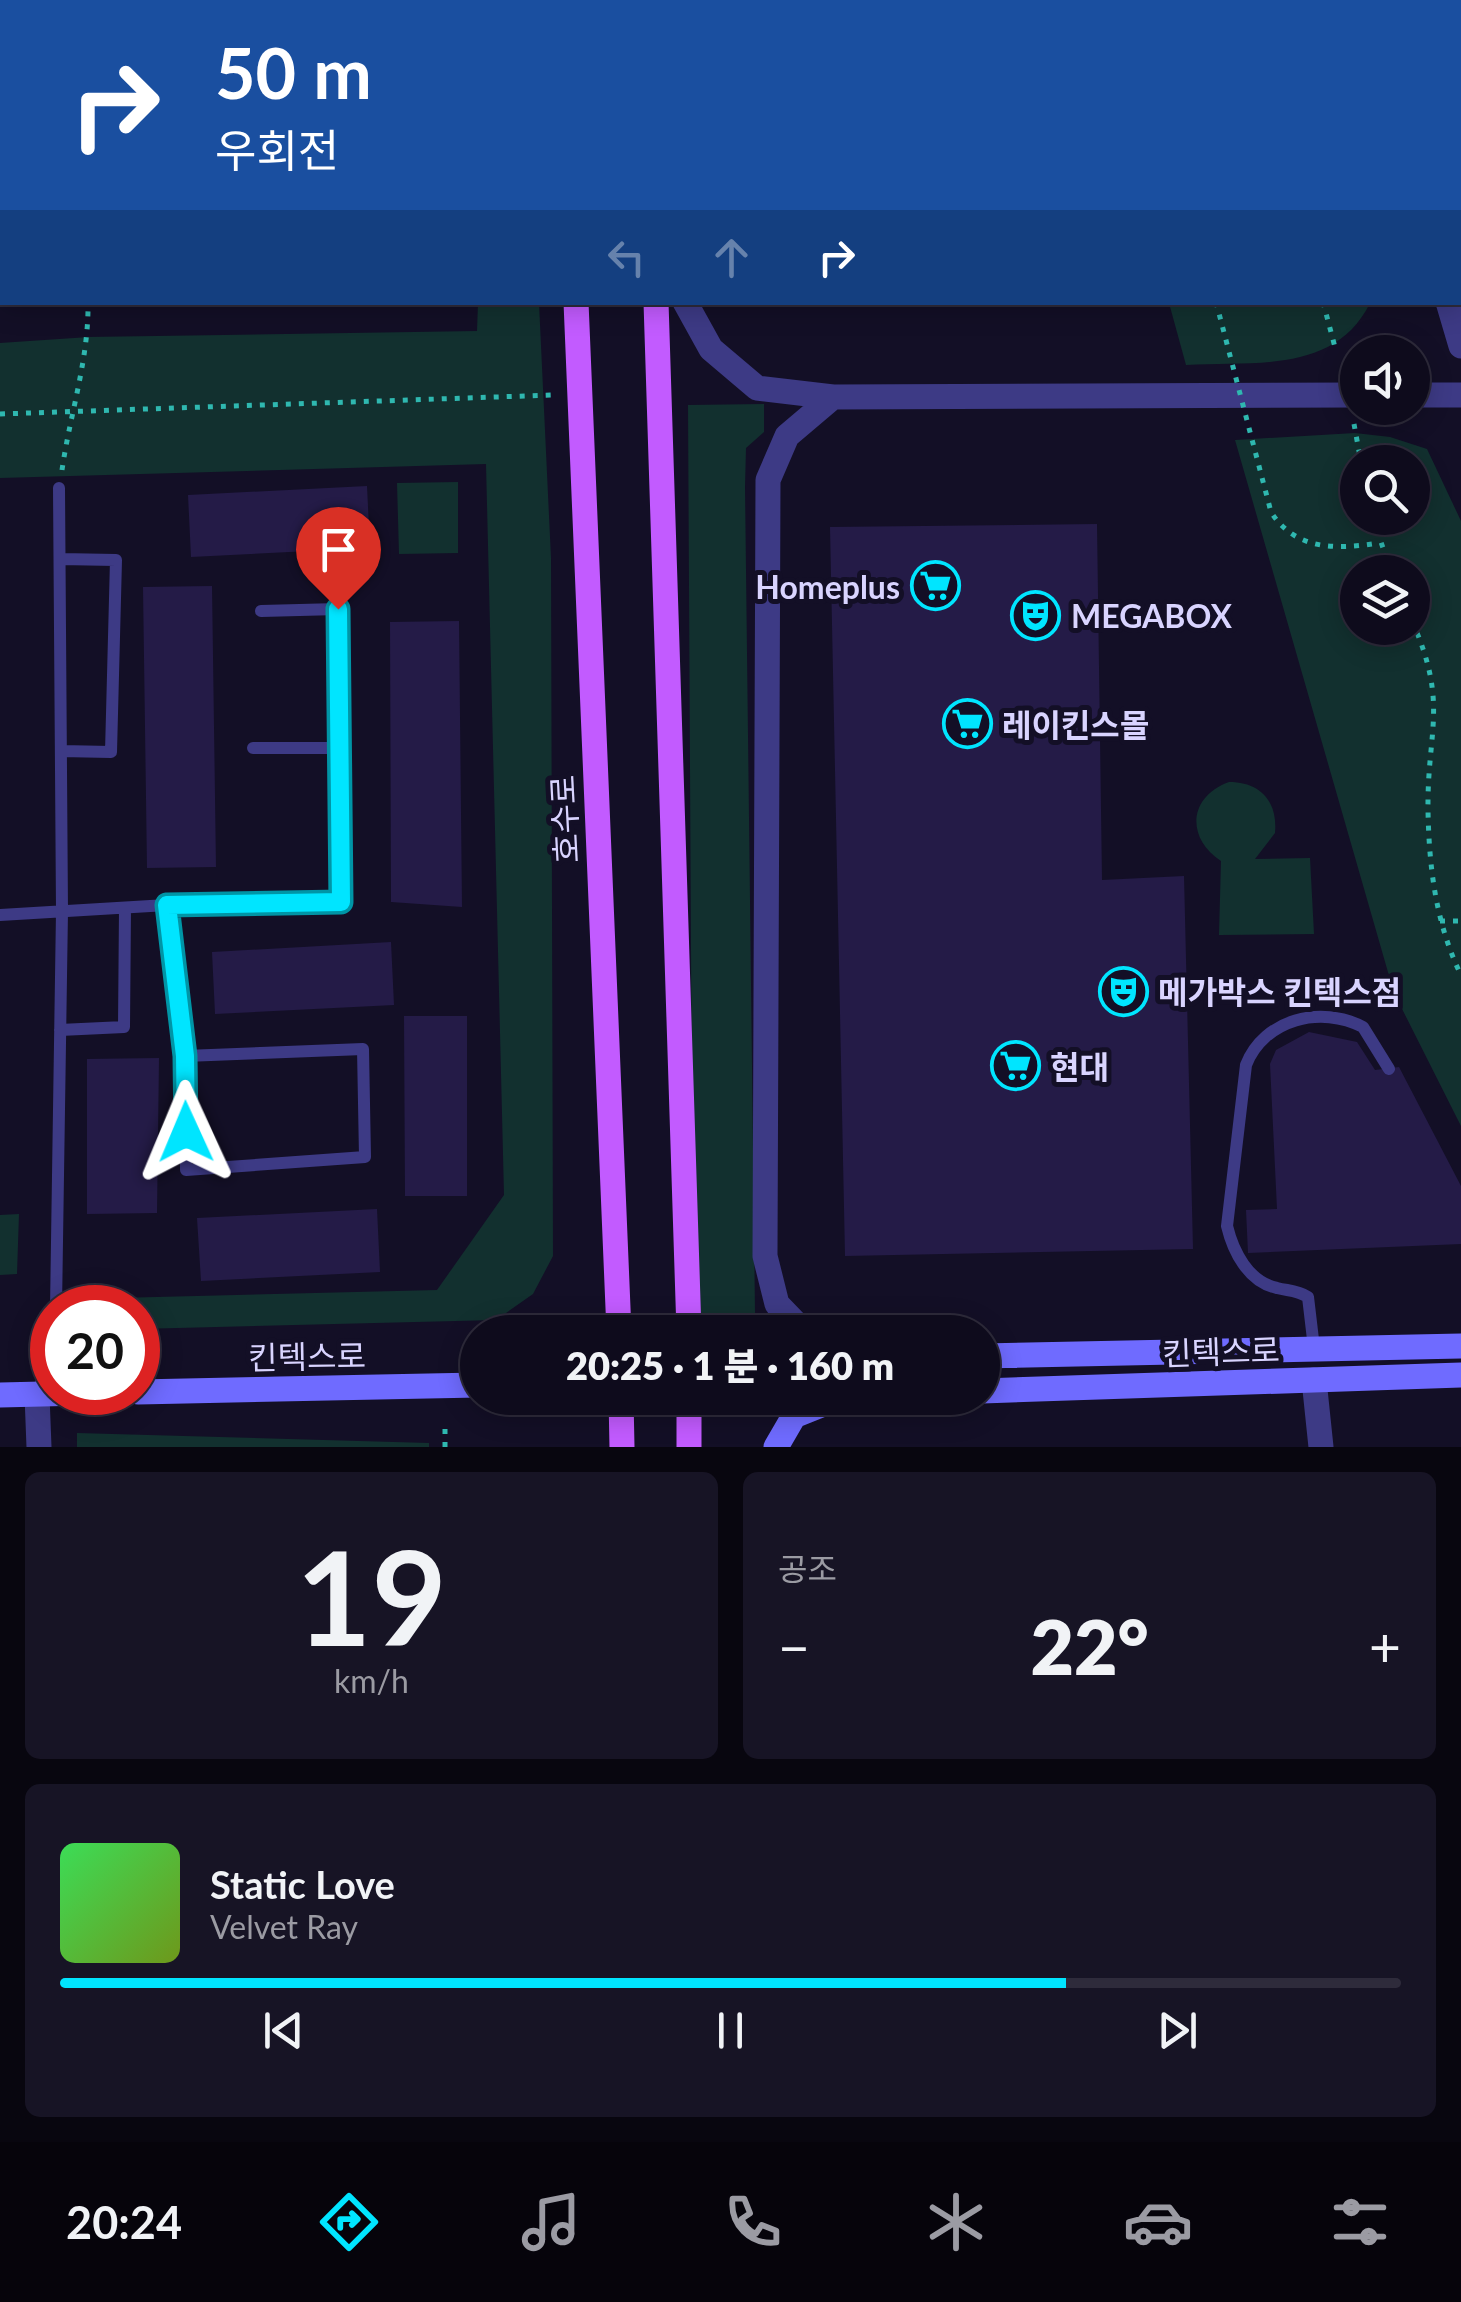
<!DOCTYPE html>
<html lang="ko">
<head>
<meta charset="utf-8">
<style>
	body { margin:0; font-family:Lato,"Noto Sans KR",sans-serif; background:#171425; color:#f1f3f6; height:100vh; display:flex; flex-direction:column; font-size:38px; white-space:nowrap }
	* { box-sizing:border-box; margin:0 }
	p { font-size:32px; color:#9b9ba3 }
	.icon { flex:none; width:55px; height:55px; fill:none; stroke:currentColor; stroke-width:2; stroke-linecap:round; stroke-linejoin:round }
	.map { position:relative; height:1447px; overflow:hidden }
	.details { display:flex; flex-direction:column; gap:25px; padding:25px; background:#08060f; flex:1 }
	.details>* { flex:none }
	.guide { position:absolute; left:0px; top:0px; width:1462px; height:305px; box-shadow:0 5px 25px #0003,0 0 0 2px #2e2b3b; background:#1a4fa0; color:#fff; overflow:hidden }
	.fabs { position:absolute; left:1340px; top:335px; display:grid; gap:20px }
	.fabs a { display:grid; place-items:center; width:90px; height:90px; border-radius:50%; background:#0e0b1c; box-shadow:0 5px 25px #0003,0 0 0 2px #2e2b3b; font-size:50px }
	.speed { position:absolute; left:30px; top:1285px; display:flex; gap:20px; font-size:50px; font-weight:700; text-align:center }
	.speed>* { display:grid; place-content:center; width:130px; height:130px; border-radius:50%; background:#0e0b1c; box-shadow:0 5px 25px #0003,0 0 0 2px #2e2b3b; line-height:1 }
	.speed .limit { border:15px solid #d22; background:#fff; color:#111 }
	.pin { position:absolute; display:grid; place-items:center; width:85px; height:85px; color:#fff; margin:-102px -42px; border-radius:50% 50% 50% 0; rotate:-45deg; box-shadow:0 0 10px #0007 }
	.pin .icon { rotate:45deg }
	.me { position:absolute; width:110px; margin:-55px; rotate:359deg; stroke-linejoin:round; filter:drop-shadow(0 0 8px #0008) }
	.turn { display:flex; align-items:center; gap:35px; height:210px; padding:0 50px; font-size:45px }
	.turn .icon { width:130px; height:130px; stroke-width:2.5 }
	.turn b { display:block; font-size:70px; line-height:85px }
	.lanes { display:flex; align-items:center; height:95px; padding:0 50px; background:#0003; justify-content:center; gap:50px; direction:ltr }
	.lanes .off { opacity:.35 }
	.big { font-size:75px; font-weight:800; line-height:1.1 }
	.details .widget { flex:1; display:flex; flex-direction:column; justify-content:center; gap:15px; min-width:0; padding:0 35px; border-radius:15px; background:#171425 }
	.details .dial { align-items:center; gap:0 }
	.dial b { font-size:130px; line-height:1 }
	.song { display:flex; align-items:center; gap:30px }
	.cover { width:120px; height:120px; border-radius:15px; background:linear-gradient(135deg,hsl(130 70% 55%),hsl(80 70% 35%)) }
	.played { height:10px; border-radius:5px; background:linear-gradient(90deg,#00e5ff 75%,#2e2b3b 75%) }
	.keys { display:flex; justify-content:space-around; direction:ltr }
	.heat { display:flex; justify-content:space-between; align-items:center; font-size:55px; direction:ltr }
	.details .tiles { flex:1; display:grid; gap:25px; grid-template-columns:1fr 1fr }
	.widget:last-child { grid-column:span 2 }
	.trip { position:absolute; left:460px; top:1315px; width:540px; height:100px; border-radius:50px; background:#0e0b1c; box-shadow:0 5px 25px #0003,0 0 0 2px #2e2b3b; font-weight:800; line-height:100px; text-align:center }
	.menu { display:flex; height:160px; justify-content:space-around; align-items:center; background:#06040b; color:#9b9ba3 }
	.menu .icon { width:70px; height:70px }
	.menu .on { color:#00e5ff }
	.menu b { font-size:45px; color:#f1f3f6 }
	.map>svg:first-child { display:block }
	.green { fill:#12302f; fill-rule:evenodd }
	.building { fill:#241b47 }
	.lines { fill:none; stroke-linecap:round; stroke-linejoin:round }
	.path { stroke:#2fb8b0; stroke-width:5; stroke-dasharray:5 8; stroke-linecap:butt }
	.lane { stroke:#3d3a85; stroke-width:12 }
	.street { stroke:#3d3a85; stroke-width:25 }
	.secondary { stroke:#6f6bff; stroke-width:25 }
	.primary { stroke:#c25bff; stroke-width:25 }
	.path-bridge { stroke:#2fb8b0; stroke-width:5; stroke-dasharray:5 8; stroke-linecap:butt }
	.route-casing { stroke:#0095a6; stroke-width:25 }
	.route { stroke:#00e5ff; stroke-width:18 }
	.labels { text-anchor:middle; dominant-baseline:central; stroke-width:10; stroke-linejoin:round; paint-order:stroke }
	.poi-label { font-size:32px; font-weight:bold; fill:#d9d4ff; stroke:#130f26; text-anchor:start }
	.street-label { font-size:32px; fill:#d9d4ff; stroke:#130f26 }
</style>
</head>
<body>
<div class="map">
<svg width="1461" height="1447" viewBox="0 0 1461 1447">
	<rect width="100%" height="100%" fill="#130f26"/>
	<path class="green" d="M478,303H539L551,558L553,1256L533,1294L496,1320L138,1329V1308L77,1307V1299L437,1290L504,1195L486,464L0,478V343L89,337L477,331Z
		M1169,303V302L1370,303C1335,374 1254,361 1186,365Z
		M764,404V432L746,448L745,487L755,1313H693L688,405Z
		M1355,433L1390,437L1427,449L1461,521V1126L1394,993L1235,440ZM1358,462H1412V518H1358ZM1358,572H1412V628H1358Z
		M458,482V553L399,554L397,483Z
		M1229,782C1260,782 1278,801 1275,833L1255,859L1310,858L1314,934L1219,935L1221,861C1186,838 1188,797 1229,782Z
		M19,1214L17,1274L0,1275V1215Z
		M77,1433L429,1443V1447H77Z"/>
	<path class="building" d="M367,486L370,548L191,557L188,495Z
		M1097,524L1102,880L1184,876L1193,1249L845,1256L830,527Z
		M212,586L216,867L147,868L143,587Z
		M459,621L462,907L391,902L390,622Z
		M391,942L394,1005L215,1014L212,952Z
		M404,1016H467V1196H405Z
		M1309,1032L1357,1042L1375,1070L1399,1067L1461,1186V1244L1248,1253L1246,1210L1277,1209L1270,1064L1276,1050Z
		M159,1058L157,1213L87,1214V1059Z
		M377,1209L380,1272L201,1281L197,1218Z"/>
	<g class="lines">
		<path class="path" d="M1241,0V2
			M1323,302L1336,351
			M0,414L554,395
			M1354,424L1361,462
			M62,470C70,414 89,359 88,302
			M1373,518L1391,572
			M1412,621C1449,704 1427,730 1428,810C1429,868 1436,924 1461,975
			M1440,921H1461
			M445,1447V1428"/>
		<path class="lane" d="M85,0V2
			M200,0V2
			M327,0V2
			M0,70H2
			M60,559L116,560L111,752L61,751
			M253,748H339
			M167,905L185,1056L186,1170L365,1157L363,1049L185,1056
			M0,915L167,905L341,901L338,609L261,611
			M60,1030L124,1027L125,908
			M56,1308L62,911L59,488
			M1314,1348L1308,1297C1297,1290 1289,1291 1277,1288C1248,1282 1233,1251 1227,1226L1246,1065C1264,1019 1321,1005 1363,1027L1389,1069
			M37,1395L52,1349"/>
		<path class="street" d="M1370,0L1371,2
			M685,302L711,349L757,388L833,397L1358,395
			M1448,302L1461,346
			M1412,395H1461
			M804,1332L777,1304L765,1256L768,480L787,436L833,397
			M1314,1380L1321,1447
			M37,1395L39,1447"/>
		<path class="secondary" d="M982,1356L1461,1346
			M982,1391L1461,1375
			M138,1392L478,1385
			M0,1395L126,1392
			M776,1447L794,1416L839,1398"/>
		<path class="primary" d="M572,0V2
			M645,0V2
			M576,302L619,1332
			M656,302L689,1332
			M621,1398L622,1447
			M689,1398V1447"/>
		<path class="path-bridge" d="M1216,302L1271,512C1295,550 1336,550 1378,543"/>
	</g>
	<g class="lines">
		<defs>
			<path id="route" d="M186,1132L185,1056L167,905L341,902L338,609"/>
		</defs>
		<use href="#route" class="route-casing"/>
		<use href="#route" class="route"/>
	</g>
	<defs>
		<symbol id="supermarket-ring" viewBox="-11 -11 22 22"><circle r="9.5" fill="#130f26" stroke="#00e5ff" stroke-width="1.5"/><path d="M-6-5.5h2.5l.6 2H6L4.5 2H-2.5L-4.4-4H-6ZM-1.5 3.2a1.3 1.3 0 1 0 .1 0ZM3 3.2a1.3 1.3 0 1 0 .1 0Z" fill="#00e5ff"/></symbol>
		<symbol id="theatre-ring" viewBox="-11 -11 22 22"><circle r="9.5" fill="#130f26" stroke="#00e5ff" stroke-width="1.5"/><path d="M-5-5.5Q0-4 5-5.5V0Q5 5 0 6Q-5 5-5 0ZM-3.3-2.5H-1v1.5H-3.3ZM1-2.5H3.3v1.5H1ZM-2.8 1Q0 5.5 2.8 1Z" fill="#00e5ff"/></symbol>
	</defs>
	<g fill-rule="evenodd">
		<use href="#supermarket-ring" x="908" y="558" width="55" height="55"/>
		<use href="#theatre-ring" x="1008" y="588" width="55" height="55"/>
		<use href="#supermarket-ring" x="940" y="696" width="55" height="55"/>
		<use href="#theatre-ring" x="1096" y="964" width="55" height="55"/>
		<use href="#supermarket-ring" x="988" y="1038" width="55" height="55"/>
	</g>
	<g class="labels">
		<g class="poi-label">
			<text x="900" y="586" text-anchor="end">Homeplus</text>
			<text x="1071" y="615">MEGABOX</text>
			<text x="1002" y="724">레이킨스몰</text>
			<text x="1158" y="991">메가박스 킨텍스점</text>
			<text x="1050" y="1066">현대</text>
		</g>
		<g class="street-label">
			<text transform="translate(564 819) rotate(-93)">호수로</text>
			<text transform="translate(1221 1351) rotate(-2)">킨텍스로</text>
			<text transform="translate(307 1356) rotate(-1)">킨텍스로</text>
		</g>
	</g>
</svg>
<div class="fabs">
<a><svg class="icon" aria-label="sound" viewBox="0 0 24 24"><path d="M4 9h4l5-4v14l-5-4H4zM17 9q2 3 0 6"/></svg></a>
<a><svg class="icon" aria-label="search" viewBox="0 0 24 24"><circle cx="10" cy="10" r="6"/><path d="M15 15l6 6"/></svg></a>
<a><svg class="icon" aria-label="layers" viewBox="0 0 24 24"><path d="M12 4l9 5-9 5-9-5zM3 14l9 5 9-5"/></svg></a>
</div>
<div class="speed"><div class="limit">20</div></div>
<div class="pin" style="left:338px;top:609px;background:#d93025"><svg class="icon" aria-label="arrive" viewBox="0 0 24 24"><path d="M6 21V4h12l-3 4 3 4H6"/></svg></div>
<svg class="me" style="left:186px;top:1132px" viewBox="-20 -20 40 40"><path d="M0-17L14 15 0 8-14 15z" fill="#00e5ff" stroke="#fff" stroke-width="4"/></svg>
<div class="trip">20:25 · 1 분 · 160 m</div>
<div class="guide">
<div class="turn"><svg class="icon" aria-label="right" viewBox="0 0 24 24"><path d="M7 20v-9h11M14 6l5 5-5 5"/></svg><div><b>50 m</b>우회전</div></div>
<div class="lanes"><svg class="icon off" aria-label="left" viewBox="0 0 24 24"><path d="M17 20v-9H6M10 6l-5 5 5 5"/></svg><svg class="icon off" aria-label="ahead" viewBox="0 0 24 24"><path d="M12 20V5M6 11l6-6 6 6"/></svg><svg class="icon" aria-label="right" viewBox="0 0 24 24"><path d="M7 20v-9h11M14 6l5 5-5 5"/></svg></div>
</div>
</div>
<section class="details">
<div class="tiles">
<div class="widget dial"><b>19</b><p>km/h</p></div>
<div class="widget"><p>공조</p>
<div class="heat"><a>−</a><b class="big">22°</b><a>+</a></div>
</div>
<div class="widget">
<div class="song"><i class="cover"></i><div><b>Static Love</b><p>Velvet Ray</p></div></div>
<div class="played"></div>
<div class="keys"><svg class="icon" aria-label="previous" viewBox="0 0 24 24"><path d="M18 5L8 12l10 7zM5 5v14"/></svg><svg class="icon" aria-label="pause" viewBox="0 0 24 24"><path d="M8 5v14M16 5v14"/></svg><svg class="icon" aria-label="next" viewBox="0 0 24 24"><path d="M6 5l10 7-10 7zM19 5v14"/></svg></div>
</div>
</div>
</section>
<nav class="menu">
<b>20:24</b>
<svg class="icon on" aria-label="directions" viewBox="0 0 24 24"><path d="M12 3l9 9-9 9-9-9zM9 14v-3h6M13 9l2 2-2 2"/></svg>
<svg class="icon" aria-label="music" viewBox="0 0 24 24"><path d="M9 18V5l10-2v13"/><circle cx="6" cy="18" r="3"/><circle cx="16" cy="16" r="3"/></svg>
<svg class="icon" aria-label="phone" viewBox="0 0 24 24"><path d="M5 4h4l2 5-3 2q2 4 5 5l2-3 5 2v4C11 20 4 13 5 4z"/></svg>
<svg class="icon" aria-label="climate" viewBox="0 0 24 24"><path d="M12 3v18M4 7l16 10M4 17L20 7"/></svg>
<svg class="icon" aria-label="car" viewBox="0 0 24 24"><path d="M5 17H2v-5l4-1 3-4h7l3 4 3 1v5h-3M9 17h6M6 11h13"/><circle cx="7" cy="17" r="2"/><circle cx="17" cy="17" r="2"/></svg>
<svg class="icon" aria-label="filters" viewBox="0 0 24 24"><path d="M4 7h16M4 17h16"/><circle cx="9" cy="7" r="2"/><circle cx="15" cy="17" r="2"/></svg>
</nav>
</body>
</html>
